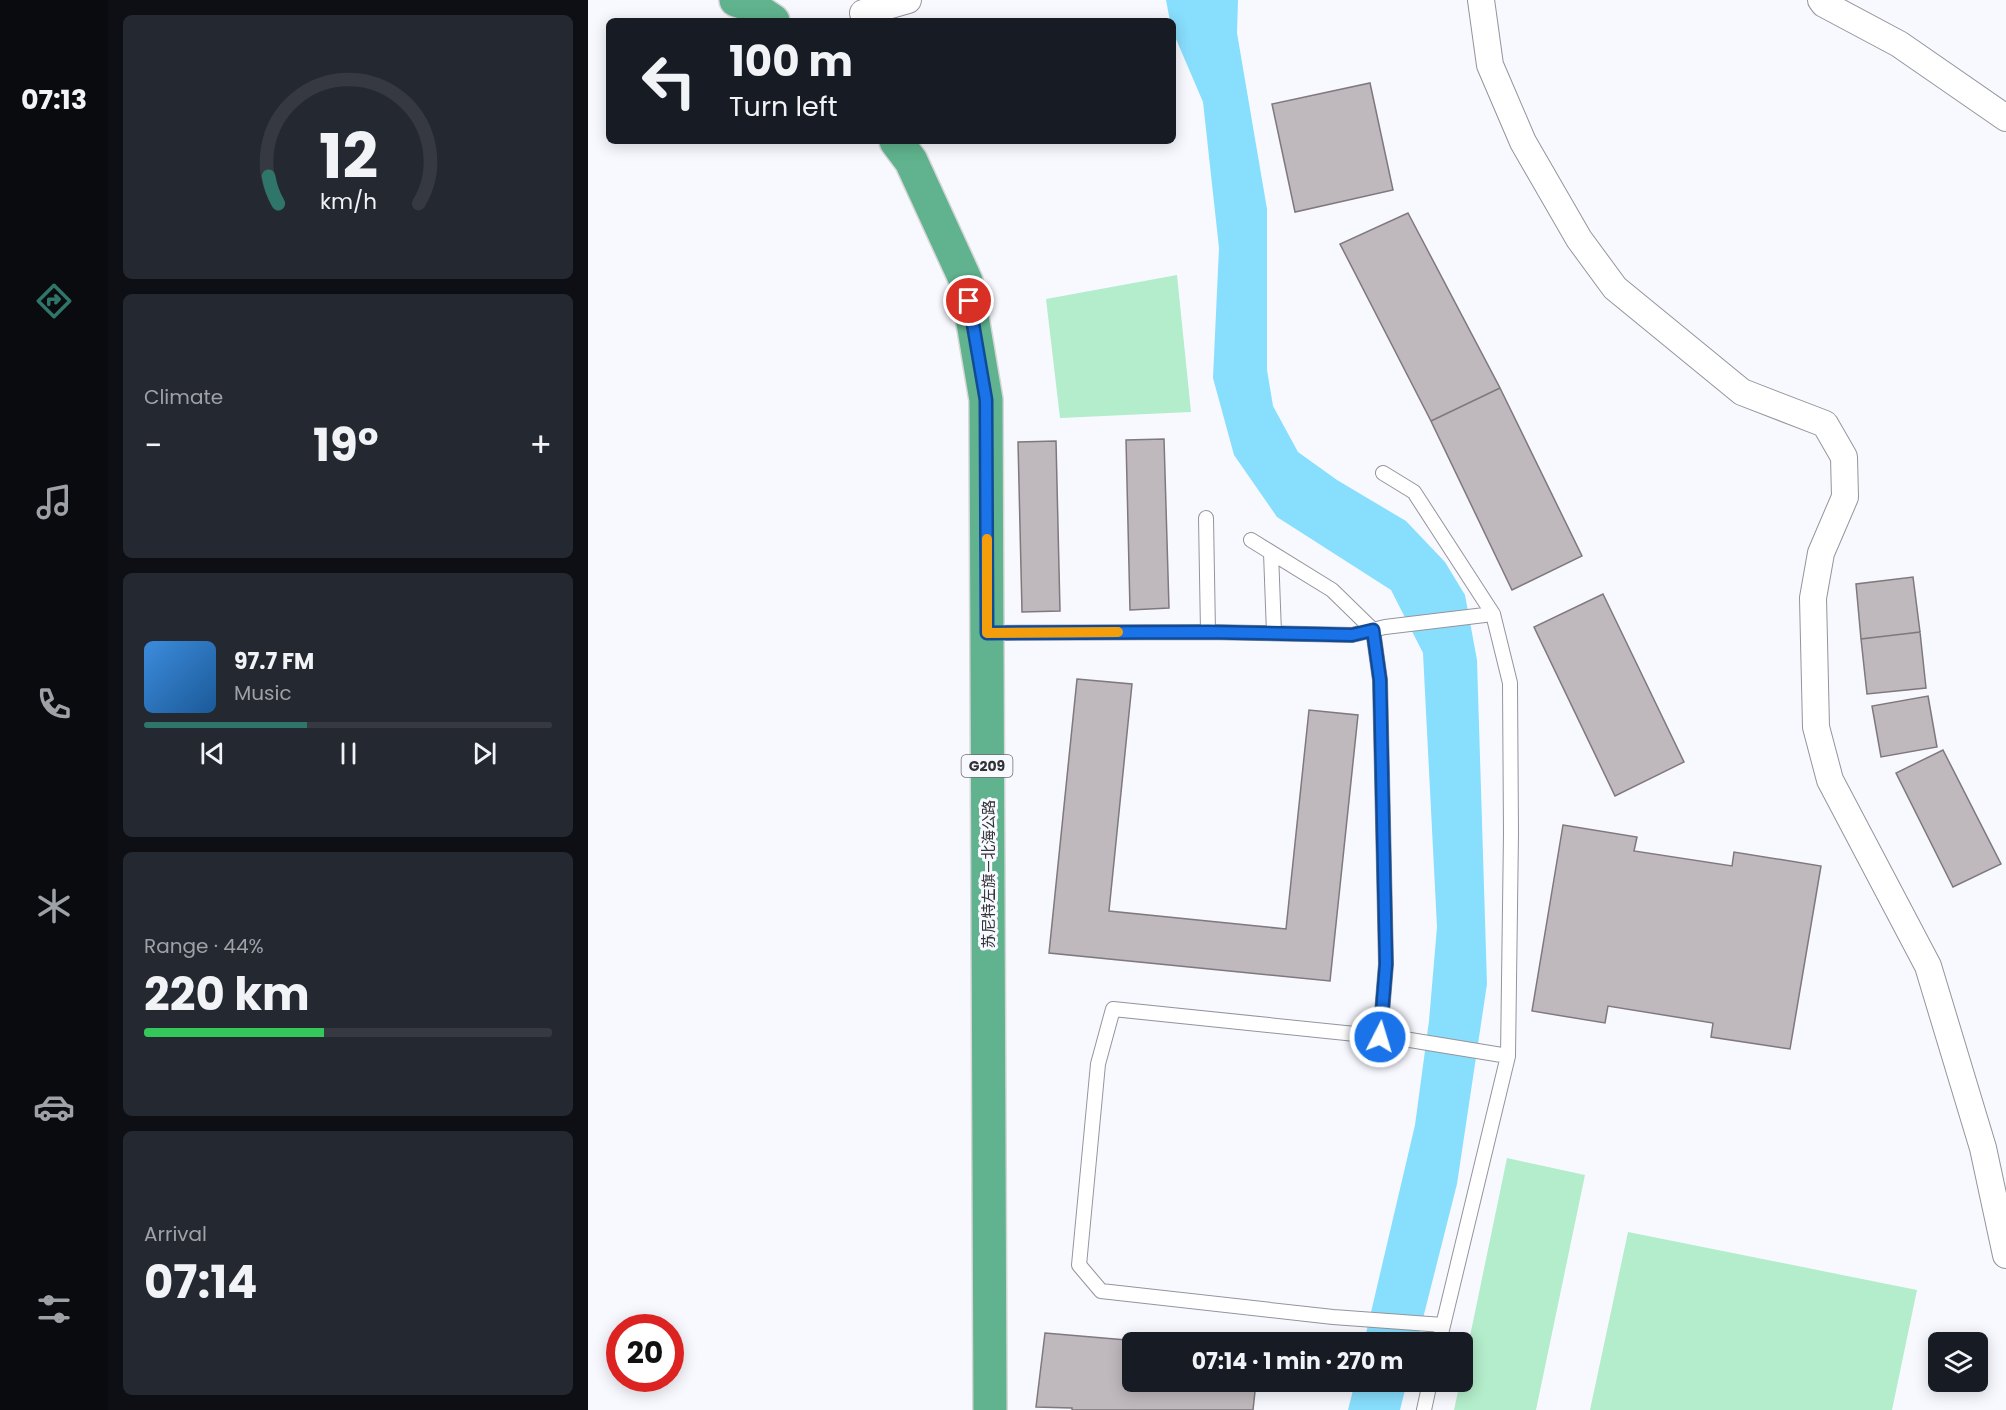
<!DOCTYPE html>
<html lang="en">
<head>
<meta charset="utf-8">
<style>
	body { margin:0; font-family:Poppins,"Noto Sans SC",sans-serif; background:#242831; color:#f1f3f6; height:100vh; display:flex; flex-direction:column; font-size:22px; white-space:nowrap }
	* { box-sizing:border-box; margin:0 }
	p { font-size:20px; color:#9ea1a6 }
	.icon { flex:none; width:33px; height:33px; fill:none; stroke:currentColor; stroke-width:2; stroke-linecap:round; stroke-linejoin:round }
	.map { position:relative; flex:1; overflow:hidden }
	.sheet { display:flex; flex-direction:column; gap:15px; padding:15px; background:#0d0f14; width:480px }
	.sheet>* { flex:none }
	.hud { position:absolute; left:18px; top:18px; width:570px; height:126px; border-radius:9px; box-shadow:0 3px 15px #0003; background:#171b24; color:#f1f3f6; overflow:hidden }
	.tools { position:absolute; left:1340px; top:1332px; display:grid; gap:12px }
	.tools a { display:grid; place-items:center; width:60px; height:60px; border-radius:9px; background:#171b24; box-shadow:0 3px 15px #0003; font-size:30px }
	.speed { position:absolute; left:18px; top:1314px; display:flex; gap:12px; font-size:30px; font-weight:700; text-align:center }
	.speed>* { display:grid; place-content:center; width:78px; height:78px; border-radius:50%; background:#171b24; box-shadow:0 3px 15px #0003; line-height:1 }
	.speed .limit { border:9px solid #d22; background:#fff; color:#111 }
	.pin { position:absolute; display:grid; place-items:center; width:51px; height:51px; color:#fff; margin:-26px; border:3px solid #fff; border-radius:50%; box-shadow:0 2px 6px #0007 }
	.me { position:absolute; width:66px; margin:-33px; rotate:5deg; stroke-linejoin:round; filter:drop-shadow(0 0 4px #0008) }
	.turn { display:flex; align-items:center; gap:21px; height:126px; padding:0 24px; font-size:27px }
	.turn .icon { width:78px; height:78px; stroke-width:2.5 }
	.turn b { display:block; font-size:42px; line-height:51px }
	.big { font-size:45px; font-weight:700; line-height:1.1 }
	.sheet .card { flex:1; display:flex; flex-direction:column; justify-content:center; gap:9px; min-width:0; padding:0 21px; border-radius:9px; background:#242831 }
	.sheet .dial { align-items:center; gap:0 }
	.dial svg { height:156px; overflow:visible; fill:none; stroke:#363941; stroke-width:7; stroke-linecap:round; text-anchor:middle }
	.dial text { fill:#f1f3f6; stroke:none }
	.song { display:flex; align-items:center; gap:18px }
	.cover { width:72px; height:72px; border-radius:9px; background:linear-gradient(135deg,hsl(210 70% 55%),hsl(210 70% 35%)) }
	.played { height:6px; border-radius:3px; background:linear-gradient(90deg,#307569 40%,#363941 40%) }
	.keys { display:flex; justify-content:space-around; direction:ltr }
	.heat { display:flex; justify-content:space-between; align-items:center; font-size:33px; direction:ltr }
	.charge { height:9px; border-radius:4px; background:linear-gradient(90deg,#34c759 44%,#363941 0) }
	.trip { position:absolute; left:534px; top:1332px; width:351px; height:60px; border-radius:9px; background:#171b24; box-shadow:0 3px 15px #0003; font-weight:700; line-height:60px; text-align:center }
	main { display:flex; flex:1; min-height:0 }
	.dock { display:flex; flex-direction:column; width:108px; justify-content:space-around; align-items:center; background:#090b0e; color:#9ea1a6 }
	.dock .icon { width:42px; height:42px }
	.dock .selected { color:#307569 }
	.dock b { font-size:27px; color:#f1f3f6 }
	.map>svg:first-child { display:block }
	.green { fill:#b3edcb }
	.water { fill:#88defd }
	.building { fill:#bfb8bc; stroke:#7f787c; stroke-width:1.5 }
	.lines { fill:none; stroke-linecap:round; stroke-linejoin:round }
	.service-casing { stroke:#94959c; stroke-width:16 }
	.minor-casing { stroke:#94959c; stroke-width:28 }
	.trunk-casing { stroke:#d6d6d7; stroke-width:36 }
	.service { stroke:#fff; stroke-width:14 }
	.minor { stroke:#fff; stroke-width:26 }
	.trunk { stroke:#60b38e; stroke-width:33 }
	.route-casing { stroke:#114b97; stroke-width:15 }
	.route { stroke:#1a73e8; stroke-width:10 }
	.slow { stroke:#f59e0b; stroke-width:10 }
	.labels { text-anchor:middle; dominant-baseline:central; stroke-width:6; stroke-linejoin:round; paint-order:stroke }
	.shield { fill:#f8f9ff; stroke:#6d6e72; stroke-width:1.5 }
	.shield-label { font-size:14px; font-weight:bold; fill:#323336 }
	.street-label { font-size:15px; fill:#323336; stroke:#f8f9ff }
</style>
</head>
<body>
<main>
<nav class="dock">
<b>07:13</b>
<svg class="icon selected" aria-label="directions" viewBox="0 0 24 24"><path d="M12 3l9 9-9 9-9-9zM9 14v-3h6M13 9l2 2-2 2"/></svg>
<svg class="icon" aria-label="music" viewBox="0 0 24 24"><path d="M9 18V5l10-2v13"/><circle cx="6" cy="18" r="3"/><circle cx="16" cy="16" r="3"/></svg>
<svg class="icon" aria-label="phone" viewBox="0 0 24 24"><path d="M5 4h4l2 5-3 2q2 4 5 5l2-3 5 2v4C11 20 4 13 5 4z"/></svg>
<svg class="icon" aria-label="climate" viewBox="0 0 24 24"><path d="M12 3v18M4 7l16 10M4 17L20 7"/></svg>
<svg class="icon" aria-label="car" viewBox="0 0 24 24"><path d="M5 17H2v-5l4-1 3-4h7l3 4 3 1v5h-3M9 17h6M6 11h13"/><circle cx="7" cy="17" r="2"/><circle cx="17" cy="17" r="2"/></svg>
<svg class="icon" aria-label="filters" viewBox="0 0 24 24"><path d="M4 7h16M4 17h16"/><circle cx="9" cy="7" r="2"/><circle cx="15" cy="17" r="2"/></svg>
</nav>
<section class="sheet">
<div class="card dial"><svg viewBox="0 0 100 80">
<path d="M14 69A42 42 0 1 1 86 69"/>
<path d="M14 69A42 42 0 0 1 9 55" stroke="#307569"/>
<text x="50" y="56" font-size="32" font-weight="700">12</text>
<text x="50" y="72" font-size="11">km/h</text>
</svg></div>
<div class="card"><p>Climate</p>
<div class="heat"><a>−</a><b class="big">19°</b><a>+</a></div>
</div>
<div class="card">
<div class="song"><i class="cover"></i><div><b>97.7 FM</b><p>Music</p></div></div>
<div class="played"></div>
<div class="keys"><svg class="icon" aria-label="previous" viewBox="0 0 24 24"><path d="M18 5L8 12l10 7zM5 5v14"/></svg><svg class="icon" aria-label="pause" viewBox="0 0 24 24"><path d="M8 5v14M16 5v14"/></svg><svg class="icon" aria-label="next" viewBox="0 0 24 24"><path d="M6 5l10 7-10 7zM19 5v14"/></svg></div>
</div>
<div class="card"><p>Range · 44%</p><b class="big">220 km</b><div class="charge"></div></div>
<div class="card"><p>Arrival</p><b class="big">07:14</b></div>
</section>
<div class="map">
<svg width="1418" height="1410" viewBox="0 0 1418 1410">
	<rect width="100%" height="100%" fill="#f8f9ff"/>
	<path class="green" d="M589,275L603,412L472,418L458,299Z
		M919,1158L997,1175L948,1410H866L872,1382H874L875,1370Z
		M1040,1232L1329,1290L1304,1410H1002Z"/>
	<path class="water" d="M578,0H650L649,33L679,209V370L685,406L710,452L749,480L818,521L857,562L877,595L889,660L899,984L869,1184L829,1342H776L827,1125L841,1021L849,927L835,653L803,590L689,517L646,455L625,378L631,248L615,102L585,32V21H582Z
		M767,1382H819L812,1410H760Z"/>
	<path class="building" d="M782,83L805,190L707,212L684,104Z
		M820,213L912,388L843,421L752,244Z
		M912,388L994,556L924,590L843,421Z
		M576,439L581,608L542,610L538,440Z
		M468,441L472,611L434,612L430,442Z
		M1325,577L1332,632L1273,639L1268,584Z
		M1015,594L1096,762L1027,796L946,627Z
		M1332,632L1338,688L1279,694L1273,639Z
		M489,679L544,684L521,911L698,929L721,710L770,715L742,981L461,953Z
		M1340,696L1349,747L1293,757L1284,706Z
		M1355,750L1413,864L1365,887L1308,773Z
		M975,825L1049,837L1046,851L1144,866L1146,852L1233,866L1202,1049L1123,1037L1125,1023L1020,1006L1017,1023L944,1011Z
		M457,1333L562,1342H544V1382H668L665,1410H484V1408L448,1407Z"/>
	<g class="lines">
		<defs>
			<path id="service" d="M795,473L826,492L905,614L922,683L923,833L920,1056L851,1342
				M618,518L620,632
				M663,540L744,590L785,630L792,680L798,964L792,1037
				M683,553L686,633
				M399,633L620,632L764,635L797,627L905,614
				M855,1325L745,1317L513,1291L491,1265L510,1064L525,1009L816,1039L920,1056
				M836,1410L842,1382"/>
			<path id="minor" d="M893,0L902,65L935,142L991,239L1027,288L1154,392L1237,424L1256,457L1257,497L1233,553L1225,598L1228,727L1242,780L1340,966L1395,1148L1418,1255
				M1233,0L1236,4L1311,44L1418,118
				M275,13L320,0"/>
			<path id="trunk" d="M148,0L160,4L185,21
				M308,141L323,161L378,281L398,400L402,1410"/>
		</defs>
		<use href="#service" class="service-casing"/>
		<use href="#minor" class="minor-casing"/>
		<use href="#trunk" class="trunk-casing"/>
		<use href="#service" class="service"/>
		<use href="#minor" class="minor"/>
		<use href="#trunk" class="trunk"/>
	</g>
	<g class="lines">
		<defs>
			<path id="route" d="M381,301L398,400L399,633L620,632L764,635L785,630L792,680L798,964L792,1037"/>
		</defs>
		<use href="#route" class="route-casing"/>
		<use href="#route" class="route"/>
		<path class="slow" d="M399,539V633L530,632"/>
	</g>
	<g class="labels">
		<rect class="shield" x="373.5" y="755" width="51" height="22" rx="4.5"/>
		<g class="shield-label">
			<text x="399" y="766">G209</text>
		</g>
		<g class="street-label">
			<text transform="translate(400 874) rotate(-90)">苏尼特左旗—北海公路</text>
		</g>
	</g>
</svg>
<div class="tools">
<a><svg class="icon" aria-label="layers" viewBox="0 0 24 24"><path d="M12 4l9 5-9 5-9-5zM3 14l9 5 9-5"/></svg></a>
</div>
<div class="speed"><div class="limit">20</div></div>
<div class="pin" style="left:381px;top:301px;background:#d93025"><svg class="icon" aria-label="arrive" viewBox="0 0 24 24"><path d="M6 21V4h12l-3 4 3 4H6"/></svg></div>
<svg class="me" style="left:792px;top:1037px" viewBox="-20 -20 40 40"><circle r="17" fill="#1a73e8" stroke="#fff" stroke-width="3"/><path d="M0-11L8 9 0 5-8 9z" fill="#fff"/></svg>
<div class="trip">07:14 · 1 min · 270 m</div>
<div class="hud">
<div class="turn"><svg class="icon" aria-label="left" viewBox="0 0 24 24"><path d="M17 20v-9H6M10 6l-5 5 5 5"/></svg><div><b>100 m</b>Turn left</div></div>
</div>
</div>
</main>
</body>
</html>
